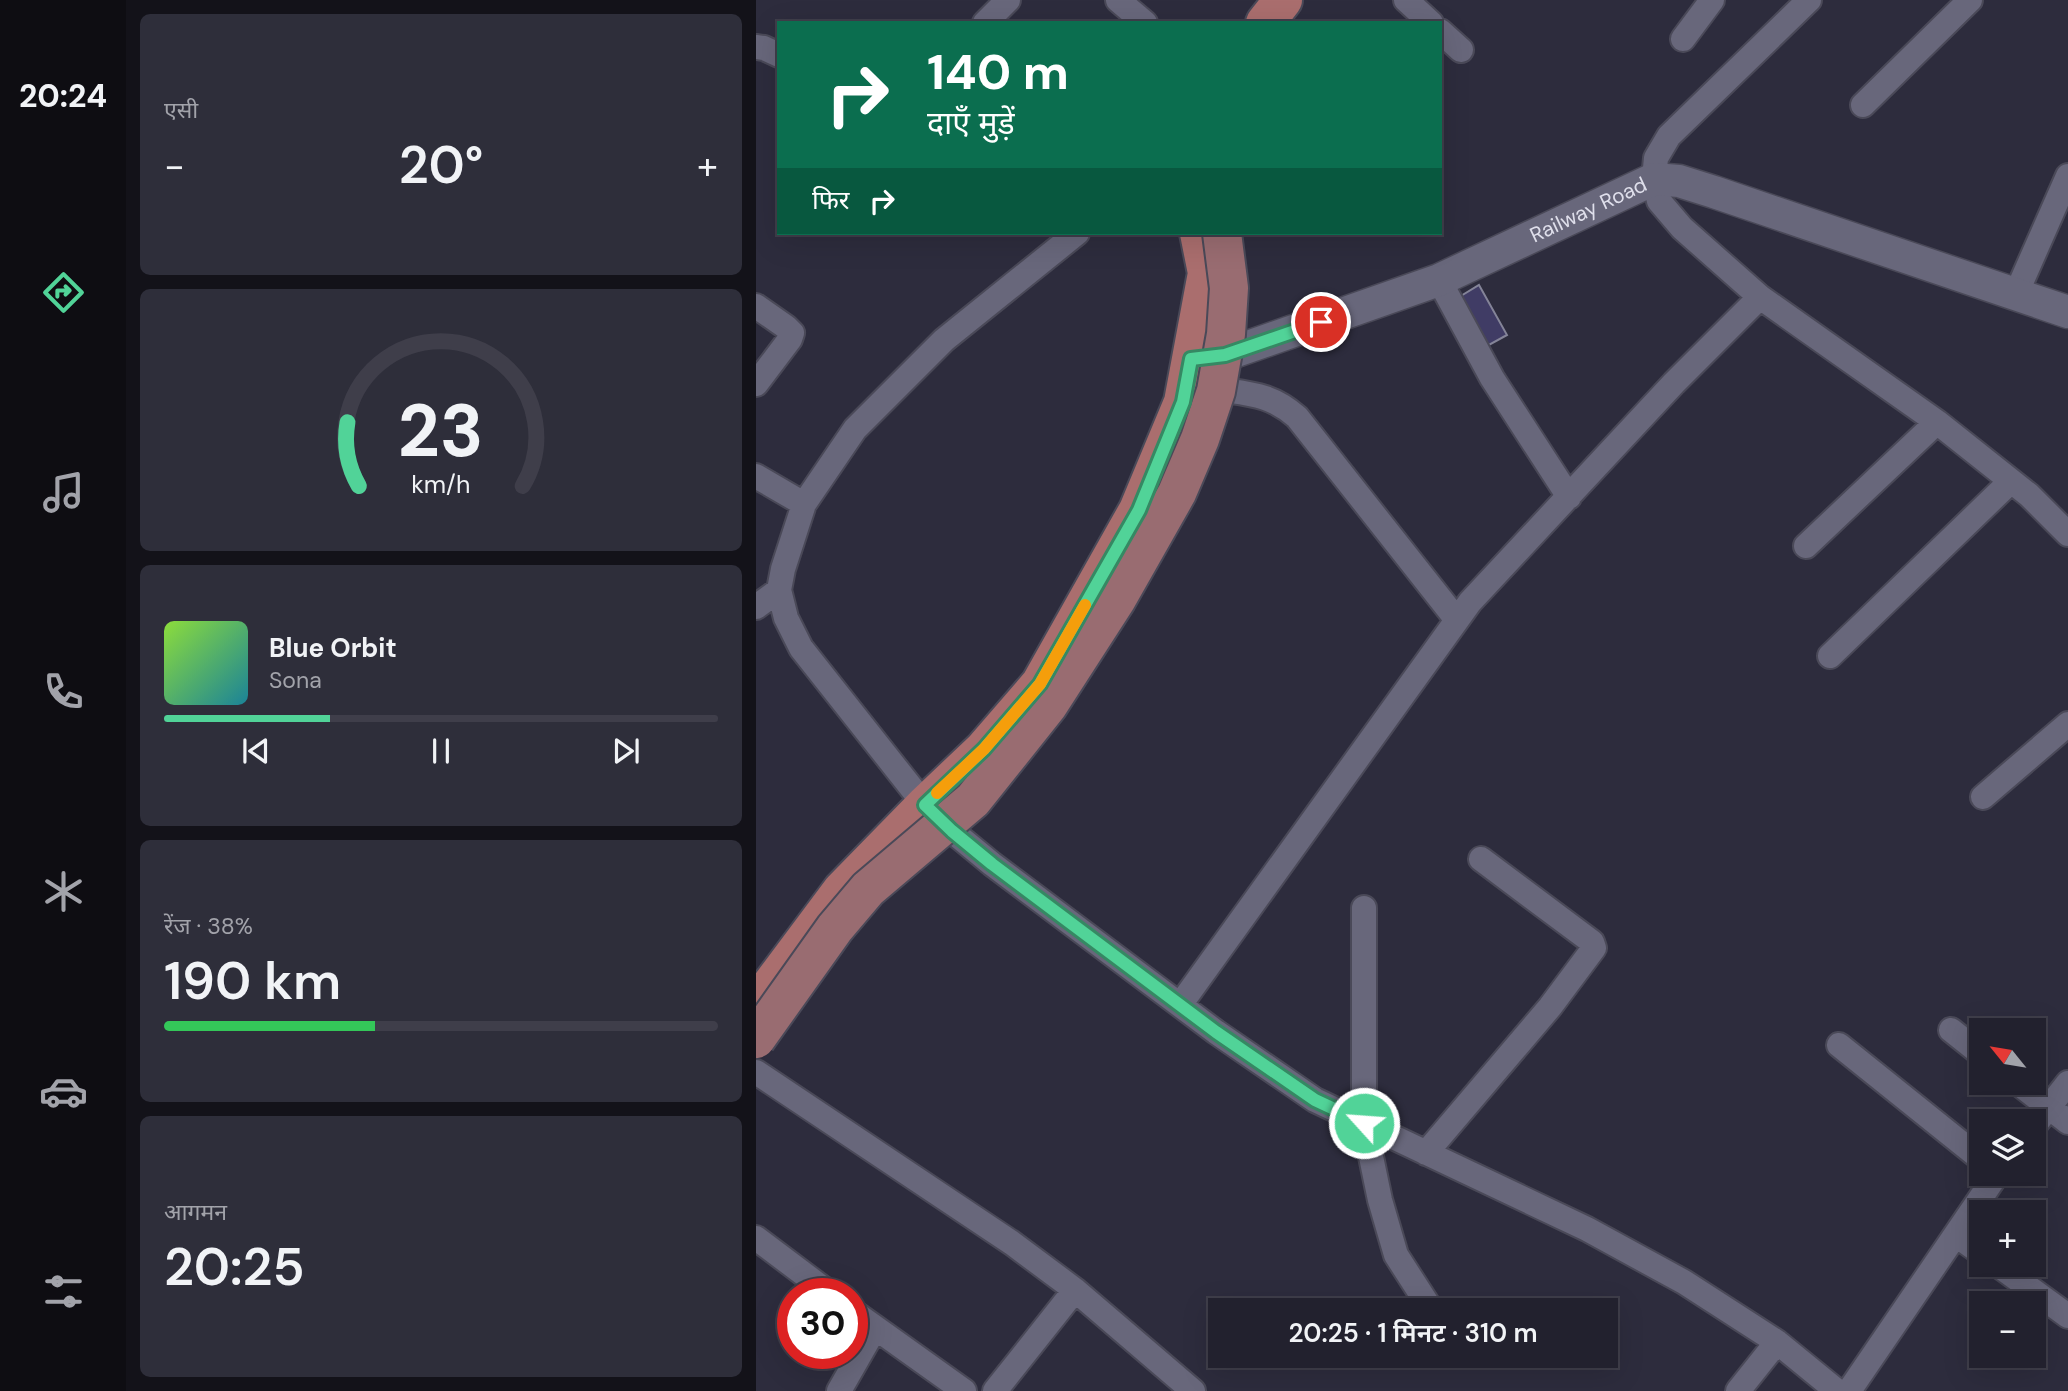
<!DOCTYPE html>
<html lang="hi">
<head>
<meta charset="utf-8">
<style>
	body { margin:0; font-family:"DM Sans","Noto Sans Devanagari",sans-serif; background:#2e2e3a; color:#f1f3f6; height:100vh; display:flex; flex-direction:column; font-size:26px; white-space:nowrap }
	* { box-sizing:border-box; margin:0 }
	p { font-size:23px; color:#a2a3aa }
	.icon { flex:none; width:38px; height:38px; fill:none; stroke:currentColor; stroke-width:2; stroke-linecap:round; stroke-linejoin:round }
	.map { position:relative; flex:1; overflow:hidden }
	.sheet { display:flex; flex-direction:column; gap:14px; padding:14px; background:#131219; width:630px }
	.sheet>* { flex:none }
	.hud { position:absolute; left:21px; top:21px; width:665px; height:214px; border-radius:0px; box-shadow:0 7px 28px #0002,0 0 0 2px #3f3e4a; background:#0b6e4f; color:#fff; overflow:hidden }
	.needle { width:46px; rotate:300deg }
	.controls { position:absolute; left:1213px; top:1018px; display:grid; gap:14px }
	.controls a { display:grid; place-items:center; width:77px; height:77px; border-radius:0px; background:#22212e; box-shadow:0 7px 28px #0002,0 0 0 2px #3f3e4a; font-size:35px }
	.speed { position:absolute; left:21px; top:1278px; display:flex; gap:14px; font-size:35px; font-weight:700; text-align:center }
	.speed>* { display:grid; place-content:center; width:91px; height:91px; border-radius:50%; background:#22212e; box-shadow:0 7px 28px #0002,0 0 0 2px #3f3e4a; line-height:1 }
	.speed .limit { border:10px solid #d22; background:#fff; color:#111 }
	.pin { position:absolute; display:grid; place-items:center; width:60px; height:60px; color:#fff; margin:-30px; border:4px solid #fff; border-radius:50%; box-shadow:0 2px 7px #0007 }
	.me { position:absolute; width:77px; margin:-38px; rotate:296deg; stroke-linejoin:round; filter:drop-shadow(0 0 5px #0008) }
	.turn { display:flex; align-items:center; gap:24px; height:147px; padding:0 35px; font-size:32px }
	.turn .icon { width:91px; height:91px; stroke-width:2.5 }
	.turn b { display:block; font-size:49px; line-height:60px }
	.then { display:flex; align-items:center; height:66px; padding:0 35px; background:#0003; gap:14px; font-size:26px }
	.big { font-size:52px; font-weight:600; line-height:1.1 }
	.sheet .card { flex:1; display:flex; flex-direction:column; justify-content:center; gap:10px; min-width:0; padding:0 24px; border-radius:10px; background:#2e2e3a }
	.sheet .dial { align-items:center; gap:0 }
	.dial svg { height:182px; overflow:visible; fill:none; stroke:#3f3e4a; stroke-width:7; stroke-linecap:round; text-anchor:middle }
	.dial text { fill:#f1f3f6; stroke:none }
	.song { display:flex; align-items:center; gap:21px }
	.cover { width:84px; height:84px; border-radius:10px; background:linear-gradient(135deg,hsl(90 70% 55%),hsl(190 70% 35%)) }
	.played { height:7px; border-radius:4px; background:linear-gradient(90deg,#51d398 30%,#3f3e4a 30%) }
	.keys { display:flex; justify-content:space-around; direction:ltr }
	.heat { display:flex; justify-content:space-between; align-items:center; font-size:38px; direction:ltr }
	.charge { height:10px; border-radius:5px; background:linear-gradient(90deg,#34c759 38%,#3f3e4a 0) }
	.trip { position:absolute; left:452px; top:1298px; width:410px; height:70px; border-radius:0px; background:#22212e; box-shadow:0 7px 28px #0002,0 0 0 2px #3f3e4a; font-weight:600; line-height:70px; text-align:center }
	main { display:flex; flex:1; min-height:0 }
	.dock { display:flex; flex-direction:column; width:126px; justify-content:space-around; align-items:center; background:#0e0d12; color:#a2a3aa }
	.dock .icon { width:49px; height:49px }
	.dock .on { color:#51d398 }
	.dock b { font-size:32px; color:#f1f3f6 }
	.map>svg:first-child { display:block }
	.building { fill:#403c65; stroke:#848498; stroke-width:2 }
	.lines { fill:none; stroke-linecap:round; stroke-linejoin:round }
	.minor-casing { stroke:#4a4958; stroke-width:28 }
	.tertiary-casing { stroke:#4a4958; stroke-width:35 }
	.trunk-casing { stroke:#4a4958; stroke-width:42 }
	.minor { stroke:#68677b; stroke-width:24 }
	.tertiary { stroke:#68677b; stroke-width:32 }
	.trunk { stroke:#aa6e6e; stroke-width:38 }
	.primary-bridge-casing { stroke:#4a4958; stroke-width:42; stroke-linecap:butt }
	.primary-bridge { stroke:#996c71; stroke-width:38 }
	.route-casing { stroke:#358963; stroke-width:18 }
	.route { stroke:#51d398; stroke-width:12 }
	.slow { stroke:#f59e0b; stroke-width:12 }
	.labels { text-anchor:middle; dominant-baseline:central; stroke-width:7; stroke-linejoin:round; paint-order:stroke }
	.street-label { font-size:21px; fill:#dfdfeb; stroke:#16151d }
</style>
</head>
<body>
<main>
<nav class="dock">
<b>20:24</b>
<svg class="icon on" aria-label="directions" viewBox="0 0 24 24"><path d="M12 3l9 9-9 9-9-9zM9 14v-3h6M13 9l2 2-2 2"/></svg>
<svg class="icon" aria-label="music" viewBox="0 0 24 24"><path d="M9 18V5l10-2v13"/><circle cx="6" cy="18" r="3"/><circle cx="16" cy="16" r="3"/></svg>
<svg class="icon" aria-label="phone" viewBox="0 0 24 24"><path d="M5 4h4l2 5-3 2q2 4 5 5l2-3 5 2v4C11 20 4 13 5 4z"/></svg>
<svg class="icon" aria-label="climate" viewBox="0 0 24 24"><path d="M12 3v18M4 7l16 10M4 17L20 7"/></svg>
<svg class="icon" aria-label="car" viewBox="0 0 24 24"><path d="M5 17H2v-5l4-1 3-4h7l3 4 3 1v5h-3M9 17h6M6 11h13"/><circle cx="7" cy="17" r="2"/><circle cx="17" cy="17" r="2"/></svg>
<svg class="icon" aria-label="filters" viewBox="0 0 24 24"><path d="M4 7h16M4 17h16"/><circle cx="9" cy="7" r="2"/><circle cx="15" cy="17" r="2"/></svg>
</nav>
<section class="sheet">
<div class="card"><p>एसी</p>
<div class="heat"><a>−</a><b class="big">20°</b><a>+</a></div>
</div>
<div class="card dial"><svg viewBox="0 0 100 80">
<path d="M14 69A42 42 0 1 1 86 69"/>
<path d="M14 69A42 42 0 0 1 9 41" stroke="#51d398"/>
<text x="50" y="56" font-size="32" font-weight="700">23</text>
<text x="50" y="72" font-size="11">km/h</text>
</svg></div>
<div class="card">
<div class="song"><i class="cover"></i><div><b>Blue Orbit</b><p>Sona</p></div></div>
<div class="played"></div>
<div class="keys"><svg class="icon" aria-label="previous" viewBox="0 0 24 24"><path d="M18 5L8 12l10 7zM5 5v14"/></svg><svg class="icon" aria-label="pause" viewBox="0 0 24 24"><path d="M8 5v14M16 5v14"/></svg><svg class="icon" aria-label="next" viewBox="0 0 24 24"><path d="M6 5l10 7-10 7zM19 5v14"/></svg></div>
</div>
<div class="card"><p>रेंज · 38%</p><b class="big">190 km</b><div class="charge"></div></div>
<div class="card"><p>आगमन</p><b class="big">20:25</b></div>
</section>
<div class="map">
<svg width="1312" height="1391" viewBox="0 0 1312 1391">
	<rect width="100%" height="100%" fill="#2d2c3d"/>
	<path class="building" d="M723,285L751,335L722,351L695,302Z"/>
	<g class="lines">
		<defs>
			<path id="minor" d="M362,0L389,23
				M650,0L675,23
				M1053,0L913,136L900,158L898,179L903,201L926,228L1004,297L1181,422L1273,495L1312,534
				M229,23L252,0
				M684,31L705,50
				M927,39L956,0
				M0,47L8,48L23,55
				M1107,105L1214,0
				M321,233L188,340L99,429L48,504L27,569L23,590L30,618L45,648L169,805L196,831L236,864L460,1032L559,1100L831,1229L928,1282L1021,1342L1081,1391
				M683,280L736,378L813,497
				M1260,294L1312,176
				M0,306L30,327L36,333L34,339L0,384
				M462,389C494,394 515,394 541,417L701,620
				M0,476L48,504
				M1050,546L1181,422
				M0,607L23,590
				M1074,656L1255,481
				M1227,797L1312,724
				M608,908V1123L624,1200L640,1255L676,1311
				M424,1005L714,602L918,383L1004,297
				M1195,1030L1225,1054
				M1083,1045L1225,1159
				M0,1072L256,1243L319,1290L437,1391
				M1262,1083L1312,1122
				M1278,1126L1312,1083
				M670,1153L794,1007L838,948L836,942L725,859
				M1200,1235L1225,1253
				M0,1238L73,1293
				M1242,1265L1312,1316
				M96,1311L208,1391
				M83,1391L119,1328
				M239,1391L319,1290
				M982,1391L1021,1342
				M1093,1391L1241,1174"/>
			<g id="tertiary">
				<path id="s1" d="M446,358L469,355L683,280L898,179L923,181L958,192L1312,312"/>
			</g>
			<path id="trunk" d="M509,23L527,0
				M0,1005L86,890L169,805L228,749L284,684L382,510L427,402L451,273L443,233"/>
		</defs>
		<use href="#minor" class="minor-casing"/>
		<use href="#tertiary" class="tertiary-casing"/>
		<use href="#trunk" class="trunk-casing"/>
		<use href="#minor" class="minor"/>
		<use href="#tertiary" class="tertiary"/>
		<use href="#trunk" class="trunk"/>
		<defs>
			<path id="primary-bridge" d="M0,1039L79,928L112,889L217,800L292,706L361,599L421,493L444,439L460,391L470,334L473,288L466,233"/>
		</defs>
		<use href="#primary-bridge" class="primary-bridge-casing"/>
		<use href="#primary-bridge" class="primary-bridge"/>
	</g>
	<g class="lines">
		<defs>
			<path id="route" d="M565,322L469,355L435,359L427,402L383,510L284,684L228,749L169,805L196,831L236,864L460,1032L559,1100L608,1123"/>
		</defs>
		<use href="#route" class="route-casing"/>
		<use href="#route" class="route"/>
		<path class="slow" d="M181,793L228,749L284,684L329,605"/>
	</g>
	<g class="labels">
		<g class="street-label">
			<text stroke="none"><textPath href="#s1" startOffset="415">Railway Road</textPath></text>
		</g>
	</g>
</svg>
<div class="controls">
<a><svg class="needle" viewBox="-14 -14 28 28"><path d="M0-13l5 13h-10z" fill="#e53935"/><path d="M0 13l5-13h-10z" fill="#a2a3aa"/></svg></a>
<a><svg class="icon" aria-label="layers" viewBox="0 0 24 24"><path d="M12 4l9 5-9 5-9-5zM3 14l9 5 9-5"/></svg></a>
<a>+</a>
<a>−</a>
</div>
<div class="speed"><div class="limit">30</div></div>
<div class="pin" style="left:565px;top:322px;background:#d93025"><svg class="icon" aria-label="arrive" viewBox="0 0 24 24"><path d="M6 21V4h12l-3 4 3 4H6"/></svg></div>
<svg class="me" style="left:608px;top:1123px" viewBox="-20 -20 40 40"><circle r="17" fill="#51d398" stroke="#fff" stroke-width="3"/><path d="M0-11L8 9 0 5-8 9z" fill="#fff"/></svg>
<div class="trip">20:25 · 1 मिनट · 310 m</div>
<div class="hud">
<div class="turn"><svg class="icon" aria-label="right" viewBox="0 0 24 24"><path d="M7 20v-9h11M14 6l5 5-5 5"/></svg><div><b>140 m</b>दाएँ मुड़ें</div></div>
<div class="then">फिर<svg class="icon" aria-label="right" viewBox="0 0 24 24"><path d="M7 20v-9h11M14 6l5 5-5 5"/></svg></div>
</div>
</div>
</main>
</body>
</html>
